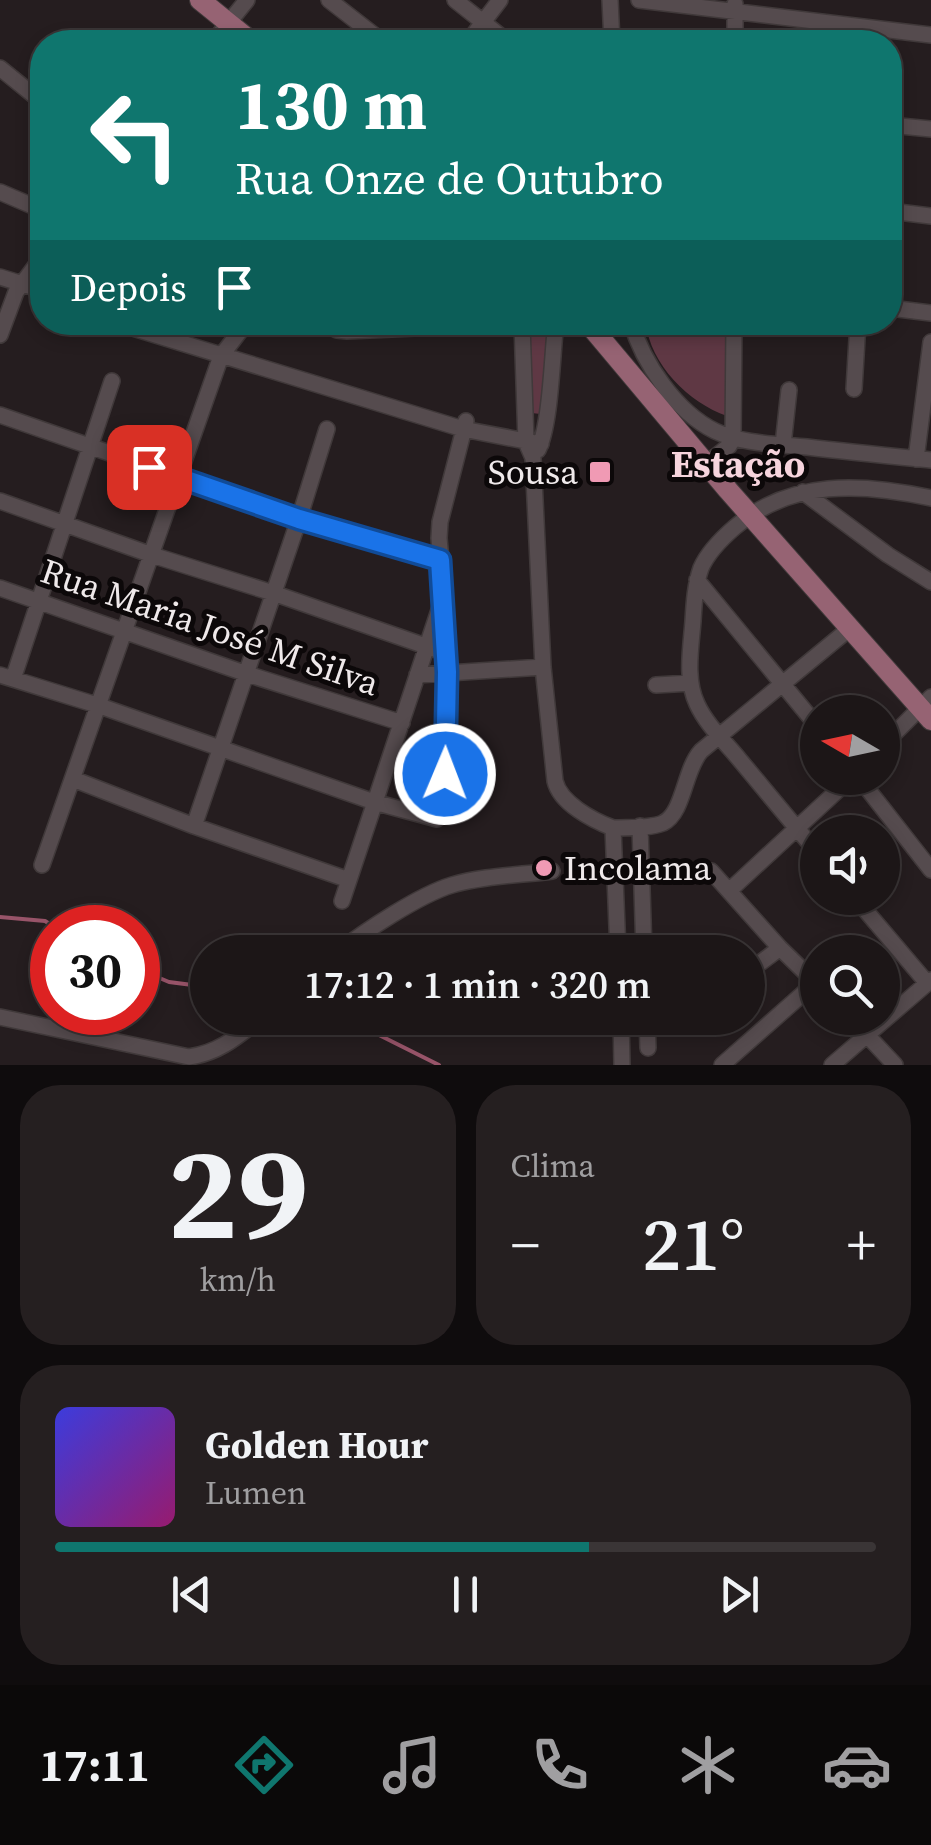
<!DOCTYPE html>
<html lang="pt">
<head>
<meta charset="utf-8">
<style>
	body { margin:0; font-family:"Source Serif 4",serif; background:#251f20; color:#f1f3f6; height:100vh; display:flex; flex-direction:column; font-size:38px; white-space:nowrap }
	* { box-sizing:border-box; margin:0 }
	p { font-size:32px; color:#a09fa1 }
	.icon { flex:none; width:55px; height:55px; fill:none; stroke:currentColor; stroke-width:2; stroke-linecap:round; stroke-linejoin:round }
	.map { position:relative; height:1065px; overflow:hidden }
	.sheet { display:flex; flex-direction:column; gap:20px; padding:20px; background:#0f0c0d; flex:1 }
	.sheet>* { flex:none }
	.top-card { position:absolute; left:30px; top:30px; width:872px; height:305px; border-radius:40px; box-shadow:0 5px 15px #0003,0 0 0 2px #3a3536; background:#0f766e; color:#fff; overflow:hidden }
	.needle { width:65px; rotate:279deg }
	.controls { position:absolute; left:800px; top:695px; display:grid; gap:20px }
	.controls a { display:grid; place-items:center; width:100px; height:100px; border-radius:50%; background:#1c1617; box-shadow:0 5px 15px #0003,0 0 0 2px #3a3536; font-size:50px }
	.speed { position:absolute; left:30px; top:905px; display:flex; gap:20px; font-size:50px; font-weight:700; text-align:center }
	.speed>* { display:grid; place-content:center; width:130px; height:130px; border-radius:50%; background:#1c1617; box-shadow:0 5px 15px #0003,0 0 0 2px #3a3536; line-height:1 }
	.speed .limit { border:15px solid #d22; background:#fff; color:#111 }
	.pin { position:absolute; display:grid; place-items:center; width:85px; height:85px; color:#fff; margin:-42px; border-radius:20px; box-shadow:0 5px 15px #0006 }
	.me { position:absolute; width:110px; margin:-55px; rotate:1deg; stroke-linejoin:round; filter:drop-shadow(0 0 8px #0008) }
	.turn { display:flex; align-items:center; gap:35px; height:210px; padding:0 40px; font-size:45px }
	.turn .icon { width:130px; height:130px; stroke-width:2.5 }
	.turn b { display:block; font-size:70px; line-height:85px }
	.then { display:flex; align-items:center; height:95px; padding:0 40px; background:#0003; gap:20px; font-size:38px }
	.big { font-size:75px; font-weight:600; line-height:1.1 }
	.sheet .tile { flex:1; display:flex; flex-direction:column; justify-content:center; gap:15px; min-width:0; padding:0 35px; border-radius:40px; background:#251f20 }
	.sheet .dial { align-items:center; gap:0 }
	.dial b { font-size:130px; line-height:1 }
	.song { display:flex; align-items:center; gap:30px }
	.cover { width:120px; height:120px; border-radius:15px; background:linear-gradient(135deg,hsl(240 70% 55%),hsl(320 70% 35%)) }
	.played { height:10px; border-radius:5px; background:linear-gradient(90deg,#0f766e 65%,#3a3536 65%) }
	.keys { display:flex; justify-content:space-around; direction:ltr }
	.heat { display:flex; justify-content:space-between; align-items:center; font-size:55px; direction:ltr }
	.sheet .tiles { flex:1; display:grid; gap:20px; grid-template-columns:1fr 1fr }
	.tile:last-child { grid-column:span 2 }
	.trip { position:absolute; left:190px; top:935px; width:575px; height:100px; border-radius:50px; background:#1c1617; box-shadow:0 5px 15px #0003,0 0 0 2px #3a3536; font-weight:600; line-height:100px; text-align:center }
	.dock { display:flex; height:160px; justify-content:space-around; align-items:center; background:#0b0909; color:#a09fa1 }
	.dock .icon { width:70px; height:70px }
	.dock .current { color:#0f766e }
	.dock b { font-size:45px; color:#f1f3f6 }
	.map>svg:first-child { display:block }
	.green { fill:#5f3844 }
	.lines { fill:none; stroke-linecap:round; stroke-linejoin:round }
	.stream { stroke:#985469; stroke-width:4 }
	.minor-casing { stroke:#40393a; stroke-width:18 }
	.major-casing { stroke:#40393a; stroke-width:22 }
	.minor { stroke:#554b4e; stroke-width:15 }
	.major { stroke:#966373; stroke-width:20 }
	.route-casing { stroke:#114b97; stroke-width:25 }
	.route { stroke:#1a73e8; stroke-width:18 }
	.poi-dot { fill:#f09ab4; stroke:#0c0809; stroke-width:4 }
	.labels { text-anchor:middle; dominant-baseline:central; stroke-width:10; stroke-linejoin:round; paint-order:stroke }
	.poi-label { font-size:35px; fill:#efe9ea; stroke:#0c0809; text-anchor:end }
	.street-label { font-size:35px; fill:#efe9ea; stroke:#0c0809 }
	.neighbourhood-label { font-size:38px; font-weight:bold; fill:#f6d4dd; stroke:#0c0809 }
</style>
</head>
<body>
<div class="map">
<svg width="931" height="1065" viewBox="0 0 931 1065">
	<rect width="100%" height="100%" fill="#251d1f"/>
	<path class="green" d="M646,323H727V416C689,403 650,364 646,323Z
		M545,326L549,333L541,414L531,413L528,329Z"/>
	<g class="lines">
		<path class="stream" d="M0,917L45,921L56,928
			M138,969L169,982L208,987
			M324,1018L341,1025L377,1034L439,1065"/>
		<defs>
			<path id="minor" d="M329,0L383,42
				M455,0L508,42
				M610,0L612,42
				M639,0L931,35
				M735,4V42
				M213,42L247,0
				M468,42L500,0
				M0,68L42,102
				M890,125L931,129
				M0,192L42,210
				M890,211L931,216
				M0,277L42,290
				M890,308L931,313
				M113,322L463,429L541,444
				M324,322L337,330L347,331L546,322
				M631,322C643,363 676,412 715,431C742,444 777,444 807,447C848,452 890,456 931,460
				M522,324L526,442L533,458L543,667L555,781C560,803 592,820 613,828L618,952
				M0,335L16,292L42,257
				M854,389L858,322
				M0,415L299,519L440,561
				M783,445L789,390
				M538,450C551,424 552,354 556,322
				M916,459L931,342
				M706,464L729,446L733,439L734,322
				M803,492L888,555L931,582
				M0,501L152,555L273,593L437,650
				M697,580L818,727
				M0,588L247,674L402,723
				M0,675L100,706L374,802L437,819L442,815L444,808L447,672L444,595
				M417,675L543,667
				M13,679L112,381
				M656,685L691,683
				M882,746L931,697
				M859,778L931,870
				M73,779L194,826L349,880
				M194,826L299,519L327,429
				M640,826L644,952
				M613,828C628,827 648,829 663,823C684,813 684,770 701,751L849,629
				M818,853C791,822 765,790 739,759C725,742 706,724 697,704C685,679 691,648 693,621C694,604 695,585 701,568C708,552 721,539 735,527C791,479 862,483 931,498
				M42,865L221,356L247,322
				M711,871L780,948L818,985
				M729,891L851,778
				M855,898L927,983
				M342,901L444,595L439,538L440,522L466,421
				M338,952C365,931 419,895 452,885C482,876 521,875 552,871
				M748,972L780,948
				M0,1017L189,1057C219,1053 238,1036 261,1018
				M621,1018L622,1065
				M647,1018L648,1048
				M851,1018L895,1065
				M722,1065L815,983
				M832,1065L931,980"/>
			<path id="major" d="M200,0L252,42
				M587,322L728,490L931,720"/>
		</defs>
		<use href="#minor" class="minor-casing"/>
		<use href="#major" class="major-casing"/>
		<use href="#minor" class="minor"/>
		<use href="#major" class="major"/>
	</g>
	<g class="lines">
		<defs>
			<path id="route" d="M149,467L299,519L440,560L447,672L445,774"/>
		</defs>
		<use href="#route" class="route-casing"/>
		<use href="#route" class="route"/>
	</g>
	<g class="poi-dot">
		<rect x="588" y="460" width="24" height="24" rx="5"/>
		<circle cx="544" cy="868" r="10"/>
	</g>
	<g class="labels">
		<g class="poi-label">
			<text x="578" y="472">Sousa</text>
			<text x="564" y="868" text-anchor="start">Incolama</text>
		</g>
		<g class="street-label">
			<text transform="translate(210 627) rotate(19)">Rua Maria José M Silva</text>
		</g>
		<g class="neighbourhood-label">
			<text x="738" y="464">Estação</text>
		</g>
	</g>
</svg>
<div class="controls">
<a><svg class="needle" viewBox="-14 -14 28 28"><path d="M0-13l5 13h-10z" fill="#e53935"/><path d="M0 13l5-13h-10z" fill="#a09fa1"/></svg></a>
<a><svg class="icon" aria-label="sound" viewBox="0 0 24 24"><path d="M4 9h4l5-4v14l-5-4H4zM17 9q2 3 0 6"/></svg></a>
<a><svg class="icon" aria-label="search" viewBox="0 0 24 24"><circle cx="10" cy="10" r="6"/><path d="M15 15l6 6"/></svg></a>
</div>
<div class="speed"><div class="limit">30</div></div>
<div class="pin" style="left:149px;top:467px;background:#d93025"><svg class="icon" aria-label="arrive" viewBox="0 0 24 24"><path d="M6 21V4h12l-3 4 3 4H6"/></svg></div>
<svg class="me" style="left:445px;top:774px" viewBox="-20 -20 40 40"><circle r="17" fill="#1a73e8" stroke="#fff" stroke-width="3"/><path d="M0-11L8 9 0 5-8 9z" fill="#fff"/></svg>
<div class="trip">17:12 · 1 min · 320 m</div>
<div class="top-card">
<div class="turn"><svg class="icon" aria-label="left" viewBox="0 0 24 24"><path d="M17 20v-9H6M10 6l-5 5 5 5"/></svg><div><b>130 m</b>Rua Onze de Outubro</div></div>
<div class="then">Depois<svg class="icon" aria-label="arrive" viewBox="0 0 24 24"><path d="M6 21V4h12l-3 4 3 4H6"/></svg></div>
</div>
</div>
<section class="sheet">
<div class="tiles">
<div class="tile dial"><b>29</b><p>km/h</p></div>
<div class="tile"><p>Clima</p>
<div class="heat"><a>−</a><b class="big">21°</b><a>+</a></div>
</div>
<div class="tile">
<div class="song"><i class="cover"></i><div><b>Golden Hour</b><p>Lumen</p></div></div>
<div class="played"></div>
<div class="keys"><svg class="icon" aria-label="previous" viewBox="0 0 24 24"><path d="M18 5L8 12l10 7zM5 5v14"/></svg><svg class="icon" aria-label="pause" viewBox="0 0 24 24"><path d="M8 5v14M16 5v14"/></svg><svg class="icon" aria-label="next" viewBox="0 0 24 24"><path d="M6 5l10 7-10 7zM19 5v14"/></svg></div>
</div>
</div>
</section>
<nav class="dock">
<b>17:11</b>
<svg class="icon current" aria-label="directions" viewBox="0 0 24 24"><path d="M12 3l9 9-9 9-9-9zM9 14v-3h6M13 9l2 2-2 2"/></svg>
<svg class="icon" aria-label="music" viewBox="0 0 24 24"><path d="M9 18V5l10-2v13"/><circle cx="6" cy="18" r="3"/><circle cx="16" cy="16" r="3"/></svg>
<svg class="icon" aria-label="phone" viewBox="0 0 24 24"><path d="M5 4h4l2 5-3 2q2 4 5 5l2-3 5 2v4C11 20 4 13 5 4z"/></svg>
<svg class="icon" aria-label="climate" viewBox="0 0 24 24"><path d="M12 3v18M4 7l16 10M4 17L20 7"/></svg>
<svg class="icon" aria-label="car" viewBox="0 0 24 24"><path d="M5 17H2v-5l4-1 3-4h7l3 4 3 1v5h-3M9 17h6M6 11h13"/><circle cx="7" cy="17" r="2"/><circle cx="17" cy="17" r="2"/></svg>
</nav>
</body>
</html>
